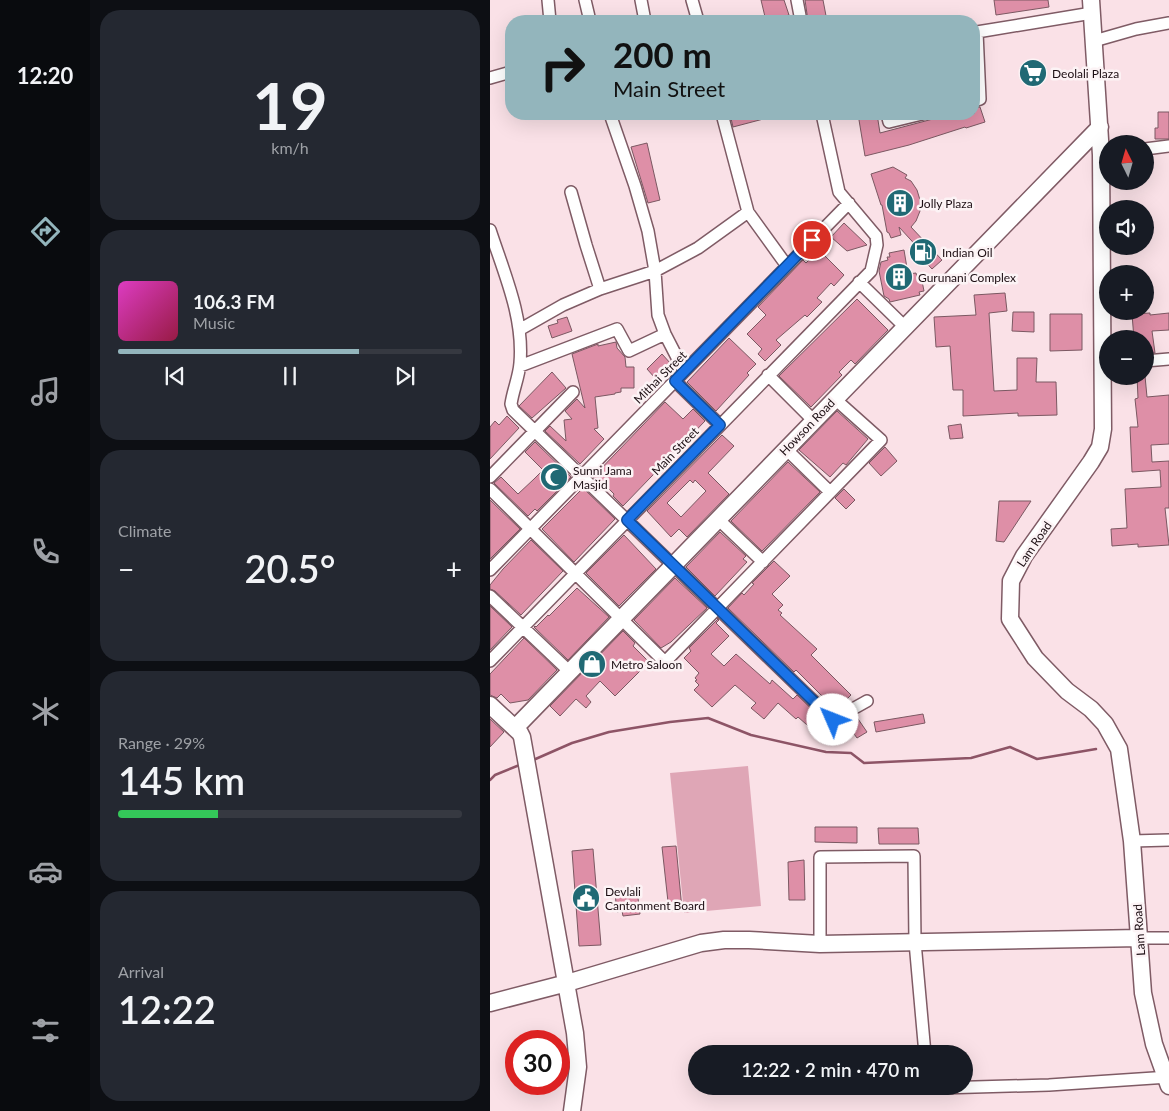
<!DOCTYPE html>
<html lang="en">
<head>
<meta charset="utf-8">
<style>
	body { margin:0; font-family:Lato,sans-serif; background:#242831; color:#f1f3f6; height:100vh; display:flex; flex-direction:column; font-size:19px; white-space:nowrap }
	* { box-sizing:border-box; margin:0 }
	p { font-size:16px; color:#9ea1a6 }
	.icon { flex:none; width:28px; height:28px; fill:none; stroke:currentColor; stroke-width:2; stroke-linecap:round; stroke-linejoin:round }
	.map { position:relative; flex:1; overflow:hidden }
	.details { display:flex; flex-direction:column; gap:10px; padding:10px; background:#0d0f14; width:400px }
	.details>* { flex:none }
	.hud { position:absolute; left:15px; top:15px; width:475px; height:105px; border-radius:20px; box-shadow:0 5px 20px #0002; background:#93b5bc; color:#111; overflow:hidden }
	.needle { width:32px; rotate:355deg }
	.buttons { position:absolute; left:609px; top:135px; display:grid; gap:10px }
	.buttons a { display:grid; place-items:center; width:55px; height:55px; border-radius:50%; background:#171b24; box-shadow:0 5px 20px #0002; font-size:25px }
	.speed { position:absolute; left:15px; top:1030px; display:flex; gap:10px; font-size:25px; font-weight:700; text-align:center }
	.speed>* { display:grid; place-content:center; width:65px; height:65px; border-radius:50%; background:#171b24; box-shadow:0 5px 20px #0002; line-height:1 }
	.speed .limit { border:8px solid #d22; background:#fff; color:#111 }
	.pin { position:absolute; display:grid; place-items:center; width:42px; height:42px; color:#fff; margin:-21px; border:2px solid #fff; border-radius:50%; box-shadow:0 1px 5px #0007 }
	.me { position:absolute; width:55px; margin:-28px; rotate:314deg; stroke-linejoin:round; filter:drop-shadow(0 0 4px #0008) }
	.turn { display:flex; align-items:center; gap:18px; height:105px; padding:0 25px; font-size:22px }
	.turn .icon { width:65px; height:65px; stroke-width:2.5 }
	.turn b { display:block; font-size:35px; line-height:42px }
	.big { font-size:38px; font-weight:600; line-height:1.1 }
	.details .widget { flex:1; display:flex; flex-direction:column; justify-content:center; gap:8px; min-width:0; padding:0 18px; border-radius:20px; background:#242831 }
	.details .dial { align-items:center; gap:0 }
	.dial b { font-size:65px; line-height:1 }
	.song { display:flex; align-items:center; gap:15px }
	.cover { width:60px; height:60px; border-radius:8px; background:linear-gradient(135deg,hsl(310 70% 55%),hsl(340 70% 35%)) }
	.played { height:5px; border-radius:2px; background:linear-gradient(90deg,#93b5bc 70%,#363941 70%) }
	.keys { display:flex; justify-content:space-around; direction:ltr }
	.heat { display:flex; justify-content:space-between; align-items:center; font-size:28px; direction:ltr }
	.charge { height:8px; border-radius:4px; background:linear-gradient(90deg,#34c759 29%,#363941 0) }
	.trip { position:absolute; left:198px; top:1045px; width:285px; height:50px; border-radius:25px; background:#171b24; box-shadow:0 5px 20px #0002; font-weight:600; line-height:50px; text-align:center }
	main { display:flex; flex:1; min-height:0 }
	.tab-bar { display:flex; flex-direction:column; width:90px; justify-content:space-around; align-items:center; background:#090b0e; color:#9ea1a6 }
	.tab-bar .icon { width:35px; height:35px }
	.tab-bar .selected { color:#93b5bc }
	.tab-bar b { font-size:22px; color:#f1f3f6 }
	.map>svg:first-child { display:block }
	.green { fill:#dfa6b6 }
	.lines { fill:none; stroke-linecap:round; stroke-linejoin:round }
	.stream { stroke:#8d5466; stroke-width:2.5 }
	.building { fill:#de8fa7; stroke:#7b5862; fill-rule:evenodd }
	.street-casing { stroke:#7f5b65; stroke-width:14 }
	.secondary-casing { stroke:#7f5b65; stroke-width:19 }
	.street { stroke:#fff; stroke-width:11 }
	.secondary { stroke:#fff; stroke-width:16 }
	.route-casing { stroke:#114b97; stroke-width:12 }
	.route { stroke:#1a73e8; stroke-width:9 }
	.labels { text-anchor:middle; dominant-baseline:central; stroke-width:5; stroke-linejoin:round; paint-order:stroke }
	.poi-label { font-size:12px; fill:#1c0e13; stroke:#fcf3f5; text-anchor:start }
	.street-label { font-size:12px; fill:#1c0e13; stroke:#fcf3f5 }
</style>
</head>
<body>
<main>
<nav class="tab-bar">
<b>12:20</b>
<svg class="icon selected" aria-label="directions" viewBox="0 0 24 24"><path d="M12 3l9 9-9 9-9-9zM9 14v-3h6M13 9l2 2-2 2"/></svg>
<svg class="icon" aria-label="music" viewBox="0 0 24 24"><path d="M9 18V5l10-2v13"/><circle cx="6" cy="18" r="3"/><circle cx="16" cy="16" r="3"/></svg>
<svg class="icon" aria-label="phone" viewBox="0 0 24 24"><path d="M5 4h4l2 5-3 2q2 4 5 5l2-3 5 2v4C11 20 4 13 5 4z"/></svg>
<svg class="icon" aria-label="climate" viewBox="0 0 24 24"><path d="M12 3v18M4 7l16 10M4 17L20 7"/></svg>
<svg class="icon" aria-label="car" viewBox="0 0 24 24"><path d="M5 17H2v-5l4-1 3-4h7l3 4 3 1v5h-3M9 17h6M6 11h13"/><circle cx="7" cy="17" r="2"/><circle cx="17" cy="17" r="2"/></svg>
<svg class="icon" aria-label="filters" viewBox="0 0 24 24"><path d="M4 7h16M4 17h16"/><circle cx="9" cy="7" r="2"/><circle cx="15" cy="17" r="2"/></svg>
</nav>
<section class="details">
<div class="widget dial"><b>19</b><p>km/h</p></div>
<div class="widget">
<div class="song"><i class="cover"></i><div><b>106.3 FM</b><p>Music</p></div></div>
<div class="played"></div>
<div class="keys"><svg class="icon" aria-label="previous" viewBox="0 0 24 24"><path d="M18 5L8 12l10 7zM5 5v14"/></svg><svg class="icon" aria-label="pause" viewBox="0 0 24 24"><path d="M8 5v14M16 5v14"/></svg><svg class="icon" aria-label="next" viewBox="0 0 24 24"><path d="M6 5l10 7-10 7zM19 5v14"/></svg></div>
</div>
<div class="widget"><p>Climate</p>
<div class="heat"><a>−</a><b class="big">20.5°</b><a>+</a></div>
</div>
<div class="widget"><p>Range · 29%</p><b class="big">145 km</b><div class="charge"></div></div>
<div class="widget"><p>Arrival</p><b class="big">12:22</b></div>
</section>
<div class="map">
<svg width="679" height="1111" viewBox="0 0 679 1111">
	<rect width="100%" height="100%" fill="#fae1e7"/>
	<path class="green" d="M258,766L271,906L194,913L180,773Z"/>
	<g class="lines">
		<path class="stream" d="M41,761L82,743L119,732L180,722L218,718L261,735L336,752L361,753L374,763L481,758L520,747L547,759L606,749
			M0,780L5,775L32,764"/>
	</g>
	<path class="building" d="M271,0H294L299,15L276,21Z
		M315,0H333L337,21H318Z
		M504,0H558L559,7L506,15Z
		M490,107L495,122L476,128L475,127L419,145L375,156L368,114H387L390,133L458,115V114H484V108Z
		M668,112H679V139H665V128H668Z
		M240,114H281V117L243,127Z
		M157,143L170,200L158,203L141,147Z
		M403,167L417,175L415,178L421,181L427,190L430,200V211L426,221L421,227L452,260L442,269L428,254L431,251L409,227L411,235L401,238L399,233L397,232L392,205H391L381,174Z
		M354,223L377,245L357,251L341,237Z
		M329,250L354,275L344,286L341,283L327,298L332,302L317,317L315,315L286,340L291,345L275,361L268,354L272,349L257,334L276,315L268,307L313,260L316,263Z
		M414,250L418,274L426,273L428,281H432L434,291L429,292L430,295L400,302L399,299L394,296L389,271L391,262L398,260L397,257H400L399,253Z
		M515,293L517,311L499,313L504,391L527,390V358H547L546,382H566L567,415L528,416V413L473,416V390H463L460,346L446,347L444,317L486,315L484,295Z
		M367,299L398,330L365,364L361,360L349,372L352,375L321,407L289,376Z
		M523,312H544V332L522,331Z
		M660,313V315L679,313V330L662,331L665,353H655V339H644L642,314Z
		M560,314H592V350L560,351Z
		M77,317L82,331L62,338L58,326L68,323L67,320Z
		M239,338L266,364L257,373L259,375L226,411L197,382Z
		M126,342L127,348L135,357L136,367H144V388H131V392L125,393V394L105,397L108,428L104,429L114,439L90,464L55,431L60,426L76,441L74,420L82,419L75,411L87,399L95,408L82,354L108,344V346Z
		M172,354L181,364L165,378L157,369Z
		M62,372L76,388L42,418L29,406Z
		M647,376H655L657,397L679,395V444L661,445L662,462L679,461V508H675L679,545L648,547V544L622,546L621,529L637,528L635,489L671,487L670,470L642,472L640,427H648L645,399L648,398Z
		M175,402L193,419L203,409L215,421L133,506L123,496L124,494L114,484L112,486L103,477Z
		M347,411L378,439L356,465L353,463L340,477L309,450Z
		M17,416L29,428L0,459V427L5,421L9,425Z
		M471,424L473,438L460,439L458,426Z
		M232,435L244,446L218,473L239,494L197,537L189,529L181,537L157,511ZM200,480L203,483L205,480L216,491L191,517L177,503Z
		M45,442L81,477L47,511L45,509L38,516L4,483L11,477L28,494L44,479L53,470L35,452Z
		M395,447L407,461L391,476L379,463Z
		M298,462L330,492L272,551L241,521Z
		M93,488L125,519L84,562L52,529Z
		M354,489L365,500L356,509L345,498Z
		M0,500L30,529L0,559Z
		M509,501H541L514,542L506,541Z
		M230,532L256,556L253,559L257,562L225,596L196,567Z
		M134,535L166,569L129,606L96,573Z
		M41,540L73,571L31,615L5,591L0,589V585L13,569Z
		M284,561L300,576L282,594L293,605L288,610L292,613L290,615L327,649L321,655L361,695L346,710L306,670L304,672L238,608L252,593L254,595L264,584L262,583Z
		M185,578L217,608L181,642L171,648L144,620Z
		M87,588L119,617L78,660L44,627L45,626L46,627L58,615L59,616Z
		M0,606L22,627L0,650Z
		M228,619L229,620L226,623L239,636L221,654L234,666L246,654L280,684L282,680L303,699L307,695L334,721L325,732L308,717L306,719L288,703L274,719L261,708L266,703L245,685L222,707L204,690L209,685L205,681L207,680L205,678L209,673L194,658L201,651L199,648Z
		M133,631L145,643L143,646L159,662L125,696L110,681L96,696L101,702L96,708L86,699L70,716L60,706Z
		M34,638L67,670L38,700L20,703L11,694L7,698L0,695V674Z
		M433,714L435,723L386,732L384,722Z
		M366,716L377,732L367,738L362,731L347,741L345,739L360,723L357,721Z
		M0,719L14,732L0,747Z
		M325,827H367V843L325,842Z
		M388,828H428L429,844H389Z
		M186,846L192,909L179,911L172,847Z
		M103,849L111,945L89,946L82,851Z
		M314,860L315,900H299L298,862Z
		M147,890L150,914L133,916L132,911L127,912L125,893Z"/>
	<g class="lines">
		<defs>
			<path id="street" d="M58,0L60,21
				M95,0L100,21
				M151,0L155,21
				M202,0L208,21
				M307,0L311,21
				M604,41L646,29L679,23
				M0,78L21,72
				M484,101L490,99L487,32L602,13
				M120,114L145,186L158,231L165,271L168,315L175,334L194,371
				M232,114L258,212L297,266
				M397,114L399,122L432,114
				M655,149L679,146
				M81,192L96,245L110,289
				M0,230C14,273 34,317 30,363C29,377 23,390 21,404L23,410L343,720L377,701
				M369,282L415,327
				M29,330L73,305L110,289L165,271L208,248L258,212
				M655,361L679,359
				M30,366L127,329L139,351L175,334
				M278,375L324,421
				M185,381L230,425
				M296,449L340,492
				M0,477L83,392
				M0,489L175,662L391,440L345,399
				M228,519L273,562
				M0,570L359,203
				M0,596L80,672
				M0,661L381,271L387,245L386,236L349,192L332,114
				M642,841L679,840
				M650,938H679
				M330,944V857L424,856L425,942L435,1054
				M449,1086L451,1088L559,1085L679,1077"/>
			<path id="secondary" d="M601,0L611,155L613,429L610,447L601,462L534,556L521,581L520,619L545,658L577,691L601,709L615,724L629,749L642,841L653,993L664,1044L679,1086
				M0,705L30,733L32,737L85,1033L88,1067L82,1111
				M25,728L610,127
				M0,1003L77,983L211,943L234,940H259L330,944L650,938"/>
		</defs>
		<use href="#street" class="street-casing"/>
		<use href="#secondary" class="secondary-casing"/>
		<use href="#street" class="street"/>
		<use href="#secondary" class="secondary"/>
	</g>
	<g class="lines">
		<defs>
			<path id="route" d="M322,240L185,381L230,425L137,520L343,720"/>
		</defs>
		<use href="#route" class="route-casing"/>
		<use href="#route" class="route"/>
	</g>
	<defs>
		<symbol id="supermarket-disc" viewBox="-11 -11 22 22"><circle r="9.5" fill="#206974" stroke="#fcf3f5"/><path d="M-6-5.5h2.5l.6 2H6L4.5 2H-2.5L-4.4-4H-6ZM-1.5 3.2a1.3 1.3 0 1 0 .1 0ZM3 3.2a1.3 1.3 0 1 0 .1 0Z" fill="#fff"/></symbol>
		<symbol id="building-disc" viewBox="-11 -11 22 22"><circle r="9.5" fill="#206974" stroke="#fcf3f5"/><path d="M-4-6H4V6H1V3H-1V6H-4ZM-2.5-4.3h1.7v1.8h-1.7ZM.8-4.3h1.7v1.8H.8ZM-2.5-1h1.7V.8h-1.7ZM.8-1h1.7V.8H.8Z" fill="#fff"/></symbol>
		<symbol id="fuel-disc" viewBox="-11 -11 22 22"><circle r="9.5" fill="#206974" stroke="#fcf3f5"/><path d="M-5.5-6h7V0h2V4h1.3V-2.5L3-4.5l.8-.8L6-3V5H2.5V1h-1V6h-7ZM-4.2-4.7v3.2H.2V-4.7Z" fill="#fff"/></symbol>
		<symbol id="mosque-disc" viewBox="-11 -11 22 22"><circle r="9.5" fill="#206974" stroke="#fcf3f5"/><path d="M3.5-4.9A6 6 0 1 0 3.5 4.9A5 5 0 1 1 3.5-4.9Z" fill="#fff"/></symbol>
		<symbol id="shop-disc" viewBox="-11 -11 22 22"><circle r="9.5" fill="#206974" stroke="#fcf3f5"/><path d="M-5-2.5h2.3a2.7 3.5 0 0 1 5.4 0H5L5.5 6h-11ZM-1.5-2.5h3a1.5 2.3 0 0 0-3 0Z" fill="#fff"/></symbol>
		<symbol id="civic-disc" viewBox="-11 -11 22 22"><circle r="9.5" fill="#206974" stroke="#fcf3f5"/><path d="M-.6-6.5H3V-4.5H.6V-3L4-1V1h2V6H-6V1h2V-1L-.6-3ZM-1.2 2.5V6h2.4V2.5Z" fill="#fff"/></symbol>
	</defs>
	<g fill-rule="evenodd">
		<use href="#supermarket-disc" x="527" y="57" width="32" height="32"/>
		<use href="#building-disc" x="394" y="187" width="32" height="32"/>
		<use href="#fuel-disc" x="417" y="236" width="32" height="32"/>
		<use href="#building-disc" x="393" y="261" width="32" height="32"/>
		<use href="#mosque-disc" x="48" y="461" width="32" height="32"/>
		<use href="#shop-disc" x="86" y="648" width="32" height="32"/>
		<use href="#civic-disc" x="80" y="882" width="32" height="32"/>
	</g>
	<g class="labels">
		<g class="poi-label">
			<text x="562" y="73">Deolali Plaza</text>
			<text x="429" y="203">Jolly Plaza</text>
			<text x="452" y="252">Indian Oil</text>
			<text x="428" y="277">Gurunani Complex</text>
			<text x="83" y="470">Sunni Jama<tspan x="83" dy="14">Masjid</tspan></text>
			<text x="121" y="664">Metro Saloon</text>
			<text x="115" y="891">Devlali<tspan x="115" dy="14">Cantonment Board</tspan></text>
		</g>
		<g class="street-label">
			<text transform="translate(170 377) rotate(-45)">Mithai Street</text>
			<text transform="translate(317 427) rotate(-46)">Howson Road</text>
			<text transform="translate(185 451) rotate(-46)">Main Street</text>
			<text transform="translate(544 544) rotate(-56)">Lam Road</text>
			<text transform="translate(649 930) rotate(-94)">Lam Road</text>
		</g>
	</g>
</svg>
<div class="buttons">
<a><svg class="needle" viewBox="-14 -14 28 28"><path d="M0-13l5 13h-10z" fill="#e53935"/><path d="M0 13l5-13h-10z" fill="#9ea1a6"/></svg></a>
<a><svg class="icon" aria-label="sound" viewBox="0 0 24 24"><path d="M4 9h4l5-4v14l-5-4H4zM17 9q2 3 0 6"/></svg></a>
<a>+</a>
<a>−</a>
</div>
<div class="speed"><div class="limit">30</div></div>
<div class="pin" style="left:322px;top:240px;background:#d93025"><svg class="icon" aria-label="arrive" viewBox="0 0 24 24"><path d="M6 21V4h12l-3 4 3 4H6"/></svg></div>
<svg class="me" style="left:343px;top:720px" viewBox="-20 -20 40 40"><circle r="19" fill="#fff"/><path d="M0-13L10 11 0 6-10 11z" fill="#1a73e8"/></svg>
<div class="trip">12:22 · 2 min · 470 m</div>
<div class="hud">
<div class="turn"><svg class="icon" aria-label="right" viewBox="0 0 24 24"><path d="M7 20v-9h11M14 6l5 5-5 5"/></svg><div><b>200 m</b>Main Street</div></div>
</div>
</div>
</main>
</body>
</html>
